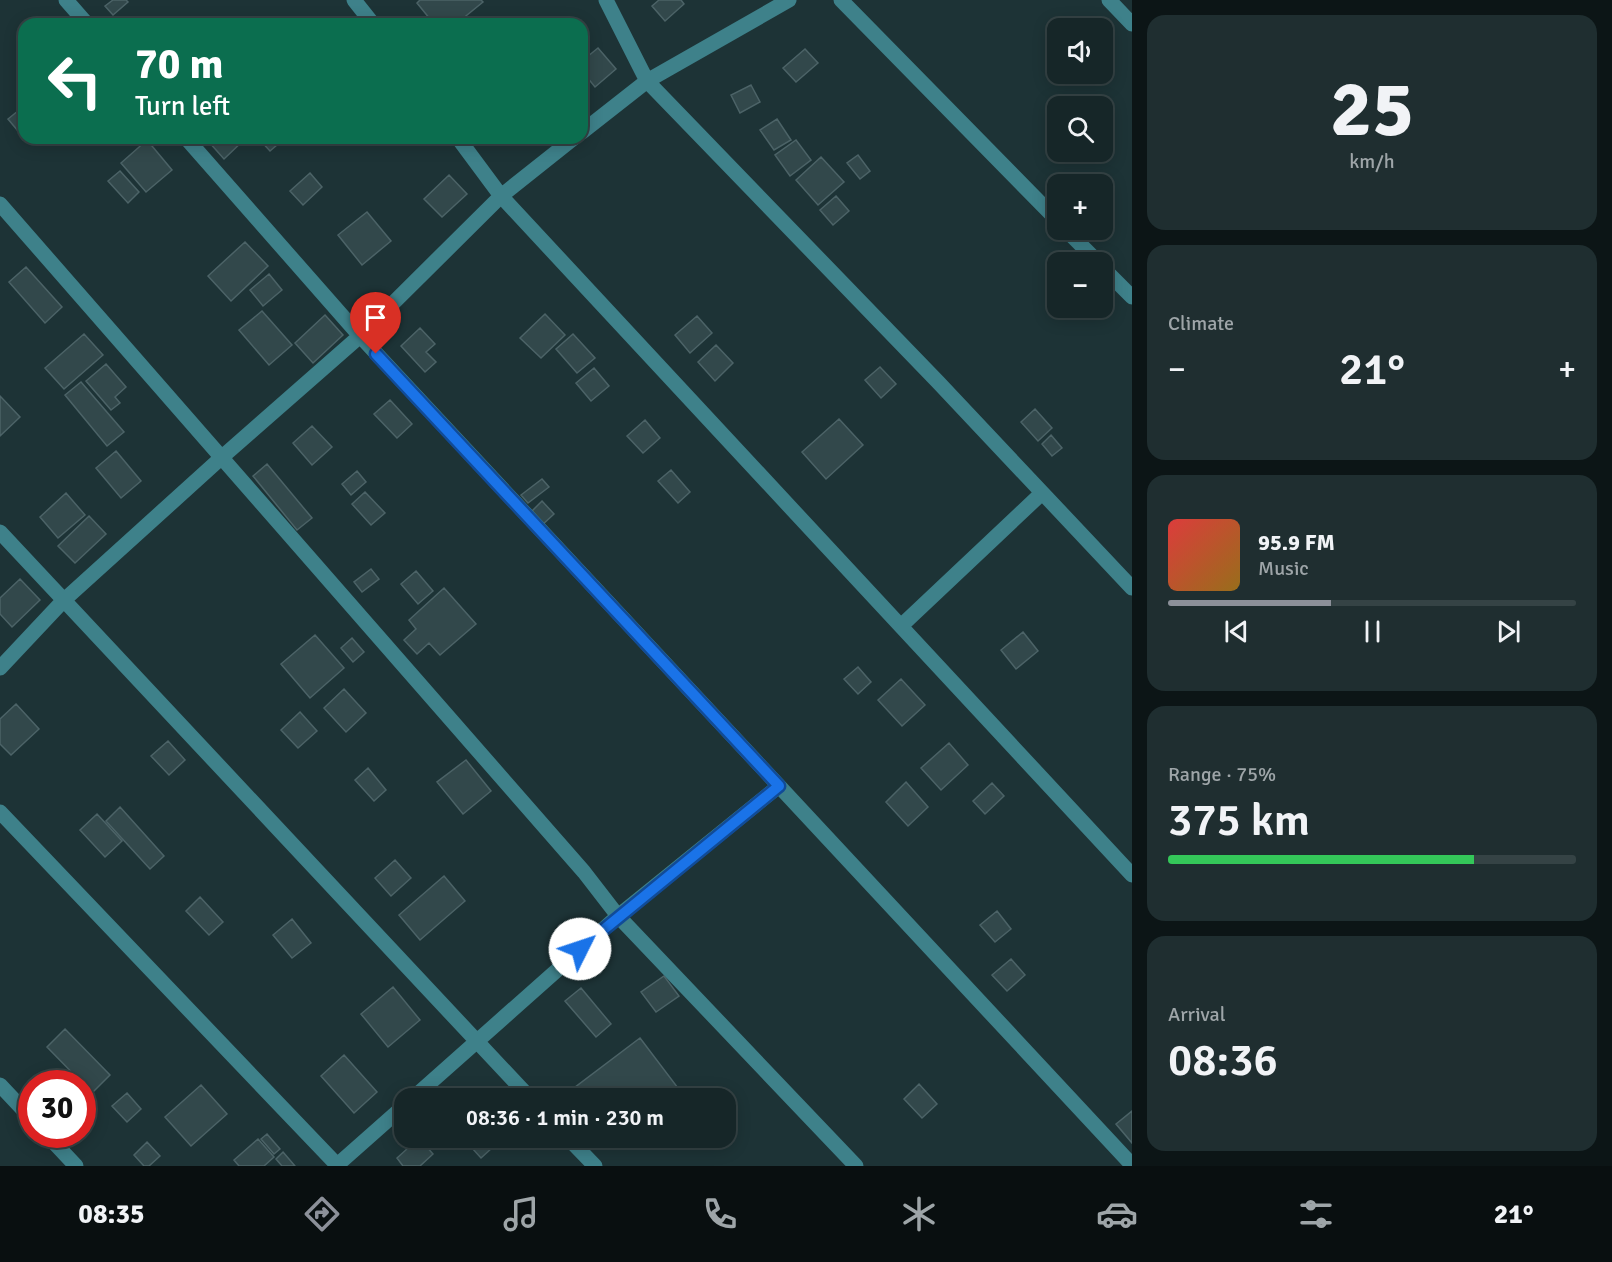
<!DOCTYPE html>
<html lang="en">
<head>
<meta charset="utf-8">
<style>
	body { margin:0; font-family:Signika,sans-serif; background:#1f2e30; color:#f1f3f6; height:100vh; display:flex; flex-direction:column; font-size:22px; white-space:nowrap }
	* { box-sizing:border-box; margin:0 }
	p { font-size:20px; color:#9ea5a8 }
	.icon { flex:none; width:33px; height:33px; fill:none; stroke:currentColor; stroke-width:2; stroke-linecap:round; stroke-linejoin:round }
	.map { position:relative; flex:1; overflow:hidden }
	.side { display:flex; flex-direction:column; gap:15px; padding:15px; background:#0c1516; width:480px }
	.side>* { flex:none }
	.banner { position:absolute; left:18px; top:18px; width:570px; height:126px; border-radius:18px; box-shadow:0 3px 15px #0003,0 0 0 2px #354345; background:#0b6e4f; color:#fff; overflow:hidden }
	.buttons { position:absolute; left:1047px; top:18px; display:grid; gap:12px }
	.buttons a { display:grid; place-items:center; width:66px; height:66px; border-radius:12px; background:#162628; box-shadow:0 3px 15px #0003,0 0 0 2px #354345; font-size:30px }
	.speed { position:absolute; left:18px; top:1070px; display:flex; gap:12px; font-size:30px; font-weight:700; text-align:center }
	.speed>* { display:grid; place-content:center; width:78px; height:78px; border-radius:50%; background:#162628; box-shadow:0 3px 15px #0003,0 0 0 2px #354345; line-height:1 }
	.speed .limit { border:9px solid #d22; background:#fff; color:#111 }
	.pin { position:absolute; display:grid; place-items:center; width:51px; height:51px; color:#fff; margin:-62px -26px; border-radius:50% 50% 50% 0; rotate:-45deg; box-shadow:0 0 6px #0007 }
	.pin .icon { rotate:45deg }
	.me { position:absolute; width:66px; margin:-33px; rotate:49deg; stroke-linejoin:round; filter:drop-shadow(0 0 4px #0008) }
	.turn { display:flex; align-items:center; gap:21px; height:126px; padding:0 18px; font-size:27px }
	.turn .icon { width:78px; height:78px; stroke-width:2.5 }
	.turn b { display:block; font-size:42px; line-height:51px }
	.big { font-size:45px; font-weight:600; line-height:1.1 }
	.side .widget { flex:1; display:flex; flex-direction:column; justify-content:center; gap:9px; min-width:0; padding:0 21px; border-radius:18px; background:#1f2e30 }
	.side .dial { align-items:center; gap:0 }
	.dial b { font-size:78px; line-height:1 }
	.song { display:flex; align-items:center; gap:18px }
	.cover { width:72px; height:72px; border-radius:9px; background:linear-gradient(135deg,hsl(0 70% 55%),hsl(40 70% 35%)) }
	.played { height:6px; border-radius:3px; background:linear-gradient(90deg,#8c9099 40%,#354345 40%) }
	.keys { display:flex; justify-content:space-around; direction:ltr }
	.heat { display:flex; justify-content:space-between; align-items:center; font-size:33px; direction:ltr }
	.charge { height:9px; border-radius:4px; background:linear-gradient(90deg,#34c759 75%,#354345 0) }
	.trip { position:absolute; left:394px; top:1088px; width:342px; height:60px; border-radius:18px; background:#162628; box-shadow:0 3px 15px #0003,0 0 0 2px #354345; font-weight:600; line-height:60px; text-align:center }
	.tabs { display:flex; height:96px; justify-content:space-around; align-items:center; background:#090f10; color:#9ea5a8 }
	.tabs .icon { width:42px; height:42px }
	.tabs .on { color:#8c9099 }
	.tabs b { font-size:27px; color:#f1f3f6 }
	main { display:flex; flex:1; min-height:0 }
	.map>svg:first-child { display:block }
	.building { fill:#32484b; stroke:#4c6367; stroke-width:1.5 }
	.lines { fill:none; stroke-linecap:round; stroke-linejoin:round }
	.minor { stroke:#3e818a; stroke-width:15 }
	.route-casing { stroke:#114b97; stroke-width:15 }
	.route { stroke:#1a73e8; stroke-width:10 }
</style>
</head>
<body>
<main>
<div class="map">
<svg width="1132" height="1166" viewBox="0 0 1132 1166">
	<rect width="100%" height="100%" fill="#1d3336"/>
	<path class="building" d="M113,0H126L128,2L113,15L105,6Z
		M420,0H481L483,2L456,24H434L417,3Z
		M659,0H681L684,4L665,21L652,6Z
		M598,48L616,69L595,87L582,71V61Z
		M805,49L818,63L796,82L783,68Z
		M751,85L760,102L740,113L731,95Z
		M24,106V138H34L28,143L8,119Z
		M777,119L791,140L774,150L760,130Z
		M214,138H246L224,159L209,142Z
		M258,138H285L270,151Z
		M147,140L172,170L146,192L121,163Z
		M796,140L811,160L790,176L775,155Z
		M858,155L870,171L860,179L847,163Z
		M821,157L844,182L818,205L796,180Z
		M120,171L139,192L128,203L108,181Z
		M310,173L322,187L303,205L290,191Z
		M449,175L467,194L442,217L424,199Z
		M836,196L849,211L833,225L820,210Z
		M367,212L391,241L362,265L338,235Z
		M245,242L268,266L231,301L208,276Z
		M26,267L62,307L45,323L9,282Z
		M269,274L282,290L263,306L250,290Z
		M262,311L292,345L269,365L239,330Z
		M545,314L565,335L541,358L520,338Z
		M325,315L343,335L313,363L295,343Z
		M697,316L712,333L690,353L675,335Z
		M420,328L435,344L426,352L436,362L425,372L401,346Z
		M84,334L103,355L64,389L45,368Z
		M573,334L595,358L577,373L556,349Z
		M716,345L733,363L715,381L698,362Z
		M106,364L126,387L115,397L120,403L111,410L86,381Z
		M880,367L896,384L881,398L865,380Z
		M594,368L609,386L591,401L576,383Z
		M81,382L124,432L107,446L65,395Z
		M0,396L20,417L0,436Z
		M390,400L412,424L397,438L374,414Z
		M1035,409L1052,428L1038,441L1021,422Z
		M839,419L863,445L826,479L802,452Z
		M645,420L660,438L643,453L627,436Z
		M312,426L332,447L312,465L293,443Z
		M1051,435L1062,448L1052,456L1042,444Z
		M116,451L141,481L121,498L96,468Z
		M267,464L312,518L297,530L253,476Z
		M671,470L690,492L678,503L658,481Z
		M357,471L366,482L351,495L342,484Z
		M542,479L549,487L528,503L521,495Z
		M365,492L385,513L371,525L352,504Z
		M66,493L85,515L58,538L40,517Z
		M542,501L554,514L541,526L529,514Z
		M89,516L106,534L75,563L58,546Z
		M371,569L379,579L362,592L354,582Z
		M416,571L433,591L418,604L401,584Z
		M20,579L40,600L12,627L0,614V598Z
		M444,588L476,624L440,655L429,643L417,654L404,640L416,629L409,620Z
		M1023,632L1038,651L1016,669L1001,650Z
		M315,635L344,668L310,698L281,664Z
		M352,638L364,652L353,662L341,648Z
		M858,667L871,682L858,694L844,679Z
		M901,679L925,705L902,726L878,700Z
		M344,689L366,713L346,732L324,708Z
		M16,704L39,729L11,755L0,744V719Z
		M300,712L317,731L298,748L281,730Z
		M168,741L185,760L169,775L151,756Z
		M949,743L968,765L941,790L921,768Z
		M466,760L491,791L463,814L437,782Z
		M368,768L386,790L374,801L355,780Z
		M906,782L928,807L908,826L886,802Z
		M992,783L1004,796L985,814L973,801Z
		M120,807L164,856L150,869L106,821Z
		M97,814L122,841L105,857L80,830Z
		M395,860L411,878L391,896L375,878Z
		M444,876L465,901L420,940L399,915Z
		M200,897L223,922L209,935L186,911Z
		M997,911L1011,929L995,942L980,925Z
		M292,919L311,943L292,958L273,935Z
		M1011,959L1025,975L1007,991L992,975Z
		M664,976L679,996L656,1012L641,992Z
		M393,987L420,1020L388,1047L361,1014Z
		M581,988L611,1024L596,1037L565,1001Z
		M65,1029L110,1075L92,1093L47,1047Z
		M640,1038L678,1088L665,1098H575L570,1091Z
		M344,1055L377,1092L354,1113L321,1076Z
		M919,1084L937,1104L922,1118L904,1099Z
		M201,1085L227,1114L191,1146L165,1117Z
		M127,1093L141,1109L127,1122L112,1106Z
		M1132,1111V1143L1116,1124Z
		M267,1134L280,1149L274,1154L261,1139Z
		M462,1137H504L481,1158Z
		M419,1138L433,1154L420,1166H403L397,1158Z
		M258,1139L274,1157L264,1166H239L234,1160Z
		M147,1142L160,1156L149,1166H144L134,1155Z
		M283,1152L295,1166H282L276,1159Z"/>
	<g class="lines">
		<path class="minor" d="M66,0L87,24
			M354,0L373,24
			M606,0L647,81L938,382L1132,588
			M841,0L1058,221
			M1109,0L1132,24
			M582,132L647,81L789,0
			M186,138L360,336L1132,1165
			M458,138L501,196L1132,875
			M0,204L584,872L618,916L413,1098
			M1066,230L1098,262
			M1102,267L1132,297
			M0,532L530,1098
			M901,626L1042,493
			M0,668L63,601L221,458L360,336L501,196L574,138
			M779,786L618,916L856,1166
			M0,812L338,1166
			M0,1085L32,1119
			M46,1134L76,1166
			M567,1137L595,1166
			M336,1166L405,1105"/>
	</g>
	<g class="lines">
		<defs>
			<path id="route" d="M376,354L779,786L580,949"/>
		</defs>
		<use href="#route" class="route-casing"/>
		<use href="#route" class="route"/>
	</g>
</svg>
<div class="buttons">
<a><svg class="icon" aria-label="sound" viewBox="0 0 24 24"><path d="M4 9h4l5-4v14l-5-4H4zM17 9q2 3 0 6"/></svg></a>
<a><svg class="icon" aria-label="search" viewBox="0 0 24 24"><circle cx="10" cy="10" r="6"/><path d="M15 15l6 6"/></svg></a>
<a>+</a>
<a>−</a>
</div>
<div class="speed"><div class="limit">30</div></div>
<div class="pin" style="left:376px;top:354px;background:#d93025"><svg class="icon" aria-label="arrive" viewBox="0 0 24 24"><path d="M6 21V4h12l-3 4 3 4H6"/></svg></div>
<svg class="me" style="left:580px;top:949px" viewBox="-20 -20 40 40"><circle r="19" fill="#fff"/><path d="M0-13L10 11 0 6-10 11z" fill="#1a73e8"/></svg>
<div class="trip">08:36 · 1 min · 230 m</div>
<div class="banner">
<div class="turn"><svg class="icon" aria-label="left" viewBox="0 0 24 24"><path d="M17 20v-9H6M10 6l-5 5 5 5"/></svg><div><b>70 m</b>Turn left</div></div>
</div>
</div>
<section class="side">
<div class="widget dial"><b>25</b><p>km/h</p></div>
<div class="widget"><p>Climate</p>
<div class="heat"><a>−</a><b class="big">21°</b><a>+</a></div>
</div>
<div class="widget">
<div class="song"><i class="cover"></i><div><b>95.9 FM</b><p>Music</p></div></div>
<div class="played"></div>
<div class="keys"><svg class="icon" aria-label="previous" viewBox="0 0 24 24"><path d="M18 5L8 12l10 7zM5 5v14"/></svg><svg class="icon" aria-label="pause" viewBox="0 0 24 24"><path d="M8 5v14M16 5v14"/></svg><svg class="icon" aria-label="next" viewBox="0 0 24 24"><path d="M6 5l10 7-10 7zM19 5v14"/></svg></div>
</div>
<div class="widget"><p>Range · 75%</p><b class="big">375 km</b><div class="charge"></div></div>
<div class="widget"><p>Arrival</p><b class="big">08:36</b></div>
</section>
</main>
<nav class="tabs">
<b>08:35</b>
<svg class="icon on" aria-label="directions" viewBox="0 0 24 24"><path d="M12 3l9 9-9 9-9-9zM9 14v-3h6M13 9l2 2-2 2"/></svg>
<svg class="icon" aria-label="music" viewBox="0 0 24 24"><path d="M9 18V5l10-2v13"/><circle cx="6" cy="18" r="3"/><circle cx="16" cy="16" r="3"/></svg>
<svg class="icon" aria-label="phone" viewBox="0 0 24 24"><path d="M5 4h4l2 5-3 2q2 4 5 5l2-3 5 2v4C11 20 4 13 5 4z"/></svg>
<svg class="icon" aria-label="climate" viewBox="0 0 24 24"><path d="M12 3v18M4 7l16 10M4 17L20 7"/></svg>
<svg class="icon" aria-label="car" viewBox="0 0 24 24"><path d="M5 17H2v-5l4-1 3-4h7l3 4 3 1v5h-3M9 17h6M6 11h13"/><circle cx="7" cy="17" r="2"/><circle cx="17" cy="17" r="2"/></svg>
<svg class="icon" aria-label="filters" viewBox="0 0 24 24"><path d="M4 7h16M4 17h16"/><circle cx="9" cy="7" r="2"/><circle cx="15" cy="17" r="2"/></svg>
<b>21°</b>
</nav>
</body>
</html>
